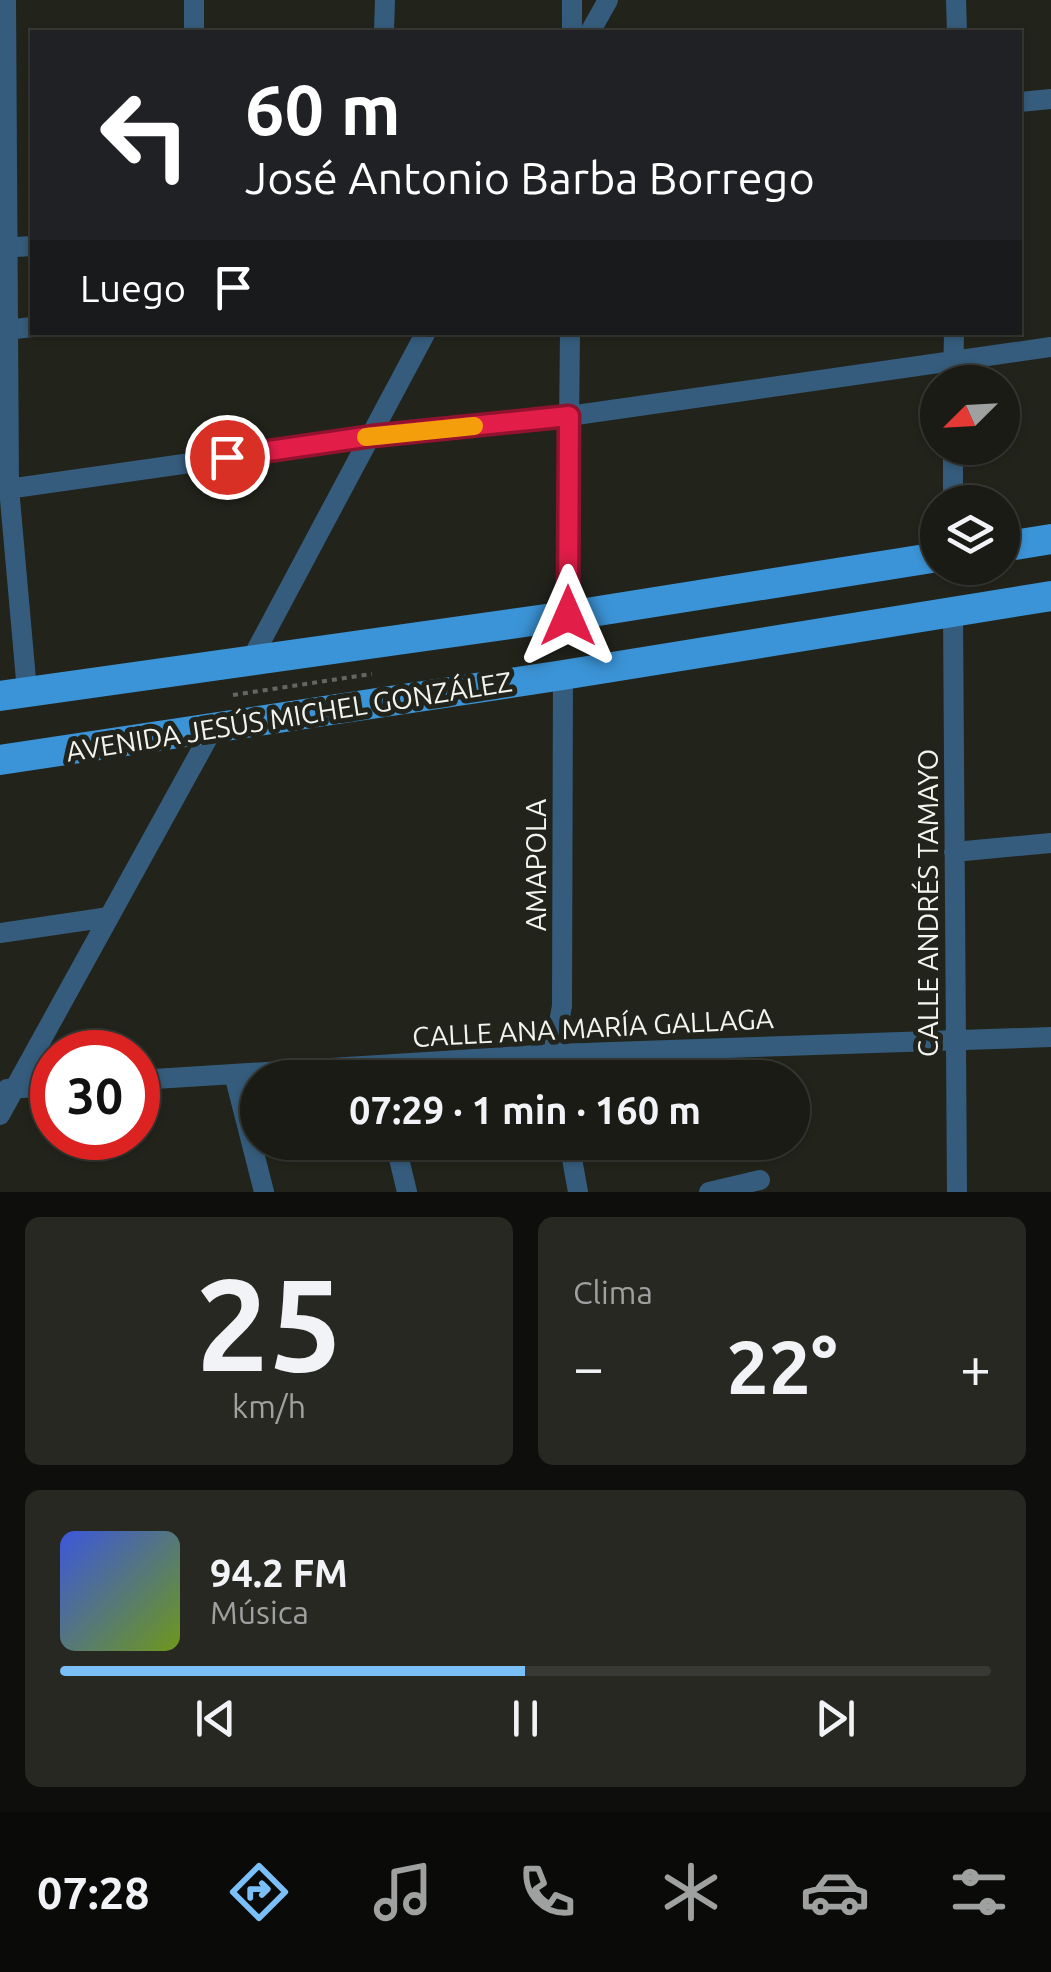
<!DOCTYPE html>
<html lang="es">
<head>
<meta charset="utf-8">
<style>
	body { margin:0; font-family:Ubuntu,sans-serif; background:#272822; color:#f1f3f6; height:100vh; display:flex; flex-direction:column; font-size:38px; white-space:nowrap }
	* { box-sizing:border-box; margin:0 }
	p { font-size:32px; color:#9fa1a0 }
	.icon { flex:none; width:55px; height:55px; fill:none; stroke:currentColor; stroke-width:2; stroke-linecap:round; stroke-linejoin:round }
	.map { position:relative; height:1192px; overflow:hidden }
	.panel { display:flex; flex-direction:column; gap:25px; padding:25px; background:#0e0f0c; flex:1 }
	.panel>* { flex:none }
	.guide { position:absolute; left:30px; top:30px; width:992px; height:305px; border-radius:0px; box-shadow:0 2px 8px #0004,0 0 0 2px #383934; background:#202124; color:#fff; overflow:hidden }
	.needle { width:65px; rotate:246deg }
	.buttons { position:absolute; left:920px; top:365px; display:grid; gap:20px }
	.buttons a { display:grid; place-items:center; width:100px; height:100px; border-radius:50%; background:#1a1b15; box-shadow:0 2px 8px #0004,0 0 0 2px #383934; font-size:50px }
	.speed { position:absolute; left:30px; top:1030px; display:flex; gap:20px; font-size:50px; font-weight:700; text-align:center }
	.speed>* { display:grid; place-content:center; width:130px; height:130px; border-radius:50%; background:#1a1b15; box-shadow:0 2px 8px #0004,0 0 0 2px #383934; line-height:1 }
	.speed .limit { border:15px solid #d22; background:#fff; color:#111 }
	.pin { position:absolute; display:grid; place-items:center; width:85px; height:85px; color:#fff; margin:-42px; border:5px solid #fff; border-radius:50%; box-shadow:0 2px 10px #0007 }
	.me { position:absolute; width:110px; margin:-55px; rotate:0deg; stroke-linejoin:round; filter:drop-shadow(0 0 8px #0008) }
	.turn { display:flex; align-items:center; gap:35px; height:210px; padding:0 50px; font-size:45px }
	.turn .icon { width:130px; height:130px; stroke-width:2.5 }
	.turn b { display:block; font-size:70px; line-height:85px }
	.then { display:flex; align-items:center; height:95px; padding:0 50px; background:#0003; gap:20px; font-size:38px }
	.big { font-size:75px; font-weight:700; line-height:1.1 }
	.panel .widget { flex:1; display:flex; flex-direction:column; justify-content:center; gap:15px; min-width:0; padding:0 35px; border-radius:15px; background:#272822 }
	.panel .dial { align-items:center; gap:0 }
	.dial b { font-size:130px; line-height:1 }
	.song { display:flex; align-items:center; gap:30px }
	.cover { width:120px; height:120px; border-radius:15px; background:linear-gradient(135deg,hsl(230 70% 55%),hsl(80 70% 35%)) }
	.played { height:10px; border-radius:5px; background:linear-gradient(90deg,#7abff8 50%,#383934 50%) }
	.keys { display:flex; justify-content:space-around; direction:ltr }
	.heat { display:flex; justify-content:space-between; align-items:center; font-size:55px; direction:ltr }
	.panel .tiles { flex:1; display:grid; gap:25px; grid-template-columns:1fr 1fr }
	.widget:last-child { grid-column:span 2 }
	.trip { position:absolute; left:240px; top:1060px; width:570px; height:100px; border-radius:50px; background:#1a1b15; box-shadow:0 2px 8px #0004,0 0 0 2px #383934; font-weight:700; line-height:100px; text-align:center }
	.tab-bar { display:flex; height:160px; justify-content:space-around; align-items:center; background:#0a0b08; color:#9fa1a0 }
	.tab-bar .icon { width:70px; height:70px }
	.tab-bar .on { color:#7abff8 }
	.tab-bar b { font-size:45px; color:#f1f3f6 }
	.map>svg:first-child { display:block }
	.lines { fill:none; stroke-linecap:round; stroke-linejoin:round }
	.path { stroke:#64665f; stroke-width:4; stroke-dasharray:5 5; stroke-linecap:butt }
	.minor { stroke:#355c7c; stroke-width:20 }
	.primary { stroke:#3b94d7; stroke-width:30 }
	.route-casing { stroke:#92132f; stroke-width:25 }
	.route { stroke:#e11d48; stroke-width:18 }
	.slow { stroke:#f59e0b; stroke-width:18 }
	.labels { text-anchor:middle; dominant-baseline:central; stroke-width:10; stroke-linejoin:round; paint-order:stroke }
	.street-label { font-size:28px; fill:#f3f4ef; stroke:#22241c }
</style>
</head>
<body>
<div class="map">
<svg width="1051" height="1192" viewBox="0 0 1051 1192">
	<rect width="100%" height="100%" fill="#22241c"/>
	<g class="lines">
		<path class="path" d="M233,695L372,674"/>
		<path class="minor" d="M6,0L9,488L27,691
			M194,0V32
			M956,0L957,32
			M384,32L385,0
			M572,32V0
			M590,32L608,0
			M1020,102L1051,99
			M0,248L32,246
			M7,330L32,327
			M953,382L954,332
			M0,490L372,437L569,416L1051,347
			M953,502V448
			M953,613L957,1192
			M567,616L570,332
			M251,660L426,332
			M954,852L1051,843
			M0,933L109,917
			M234,1074L264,1192
			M558,1078L553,1054L562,1006L563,675
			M138,1080L553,1054L1051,1037
			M7,1089L52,1086
			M0,1115L215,725
			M395,1142L407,1192
			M569,1142L578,1192
			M709,1192L760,1180"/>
		<path class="primary" d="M1002,547L1051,539
			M0,696L567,616L938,557
			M0,760L563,675L1051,596"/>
	</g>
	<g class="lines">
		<defs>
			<path id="route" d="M227,457L372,436L569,416L568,616"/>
		</defs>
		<use href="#route" class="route-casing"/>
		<use href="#route" class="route"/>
		<path class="slow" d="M366,437L474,426"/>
	</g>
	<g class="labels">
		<g class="street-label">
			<text transform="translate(289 716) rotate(-9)">AVENIDA JESÚS MICHEL GONZÁLEZ</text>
			<text transform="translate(535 865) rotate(-90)">AMAPOLA</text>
			<text transform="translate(927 903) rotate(-90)">CALLE ANDRÉS TAMAYO</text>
			<text transform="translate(593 1027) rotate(-3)">CALLE ANA MARÍA GALLAGA</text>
		</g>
	</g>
</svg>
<div class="buttons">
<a><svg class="needle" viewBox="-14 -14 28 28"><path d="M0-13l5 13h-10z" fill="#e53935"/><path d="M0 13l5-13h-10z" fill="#9fa1a0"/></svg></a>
<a><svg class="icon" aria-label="layers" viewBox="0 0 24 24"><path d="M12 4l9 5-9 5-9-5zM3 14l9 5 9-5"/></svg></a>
</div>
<div class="speed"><div class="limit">30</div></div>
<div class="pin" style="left:227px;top:457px;background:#d93025"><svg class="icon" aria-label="arrive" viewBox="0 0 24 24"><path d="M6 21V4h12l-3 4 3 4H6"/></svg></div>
<svg class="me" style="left:568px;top:616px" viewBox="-20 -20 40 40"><path d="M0-17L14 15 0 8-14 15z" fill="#e11d48" stroke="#fff" stroke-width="4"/></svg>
<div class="trip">07:29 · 1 min · 160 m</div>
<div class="guide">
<div class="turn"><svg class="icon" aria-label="left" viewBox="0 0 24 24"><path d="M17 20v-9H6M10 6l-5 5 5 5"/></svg><div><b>60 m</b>José Antonio Barba Borrego</div></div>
<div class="then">Luego<svg class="icon" aria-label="arrive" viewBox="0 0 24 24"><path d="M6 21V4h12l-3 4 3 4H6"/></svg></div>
</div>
</div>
<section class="panel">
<div class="tiles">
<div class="widget dial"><b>25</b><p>km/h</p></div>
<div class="widget"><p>Clima</p>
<div class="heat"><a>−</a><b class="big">22°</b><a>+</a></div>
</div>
<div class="widget">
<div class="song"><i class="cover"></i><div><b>94.2 FM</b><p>Música</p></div></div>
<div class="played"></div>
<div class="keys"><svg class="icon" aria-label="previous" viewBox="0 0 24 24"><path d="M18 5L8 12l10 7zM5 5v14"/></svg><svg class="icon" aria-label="pause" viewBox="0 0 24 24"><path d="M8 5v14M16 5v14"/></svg><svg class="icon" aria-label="next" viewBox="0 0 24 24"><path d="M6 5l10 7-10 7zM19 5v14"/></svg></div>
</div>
</div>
</section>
<nav class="tab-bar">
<b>07:28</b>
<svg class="icon on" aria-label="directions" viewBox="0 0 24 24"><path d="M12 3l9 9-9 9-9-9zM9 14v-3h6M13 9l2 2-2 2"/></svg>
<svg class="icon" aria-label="music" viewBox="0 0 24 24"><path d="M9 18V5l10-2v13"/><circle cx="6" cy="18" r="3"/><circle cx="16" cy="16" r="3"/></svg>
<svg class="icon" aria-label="phone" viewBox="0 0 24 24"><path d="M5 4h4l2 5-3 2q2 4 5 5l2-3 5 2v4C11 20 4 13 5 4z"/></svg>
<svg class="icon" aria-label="climate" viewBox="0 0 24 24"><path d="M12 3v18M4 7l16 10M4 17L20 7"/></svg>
<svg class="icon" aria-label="car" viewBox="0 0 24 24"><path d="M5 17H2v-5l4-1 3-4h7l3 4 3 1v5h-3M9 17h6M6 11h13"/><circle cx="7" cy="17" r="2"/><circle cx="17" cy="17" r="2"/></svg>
<svg class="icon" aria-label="filters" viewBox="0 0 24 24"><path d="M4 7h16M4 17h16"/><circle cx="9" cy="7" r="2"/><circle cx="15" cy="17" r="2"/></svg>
</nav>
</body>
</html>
